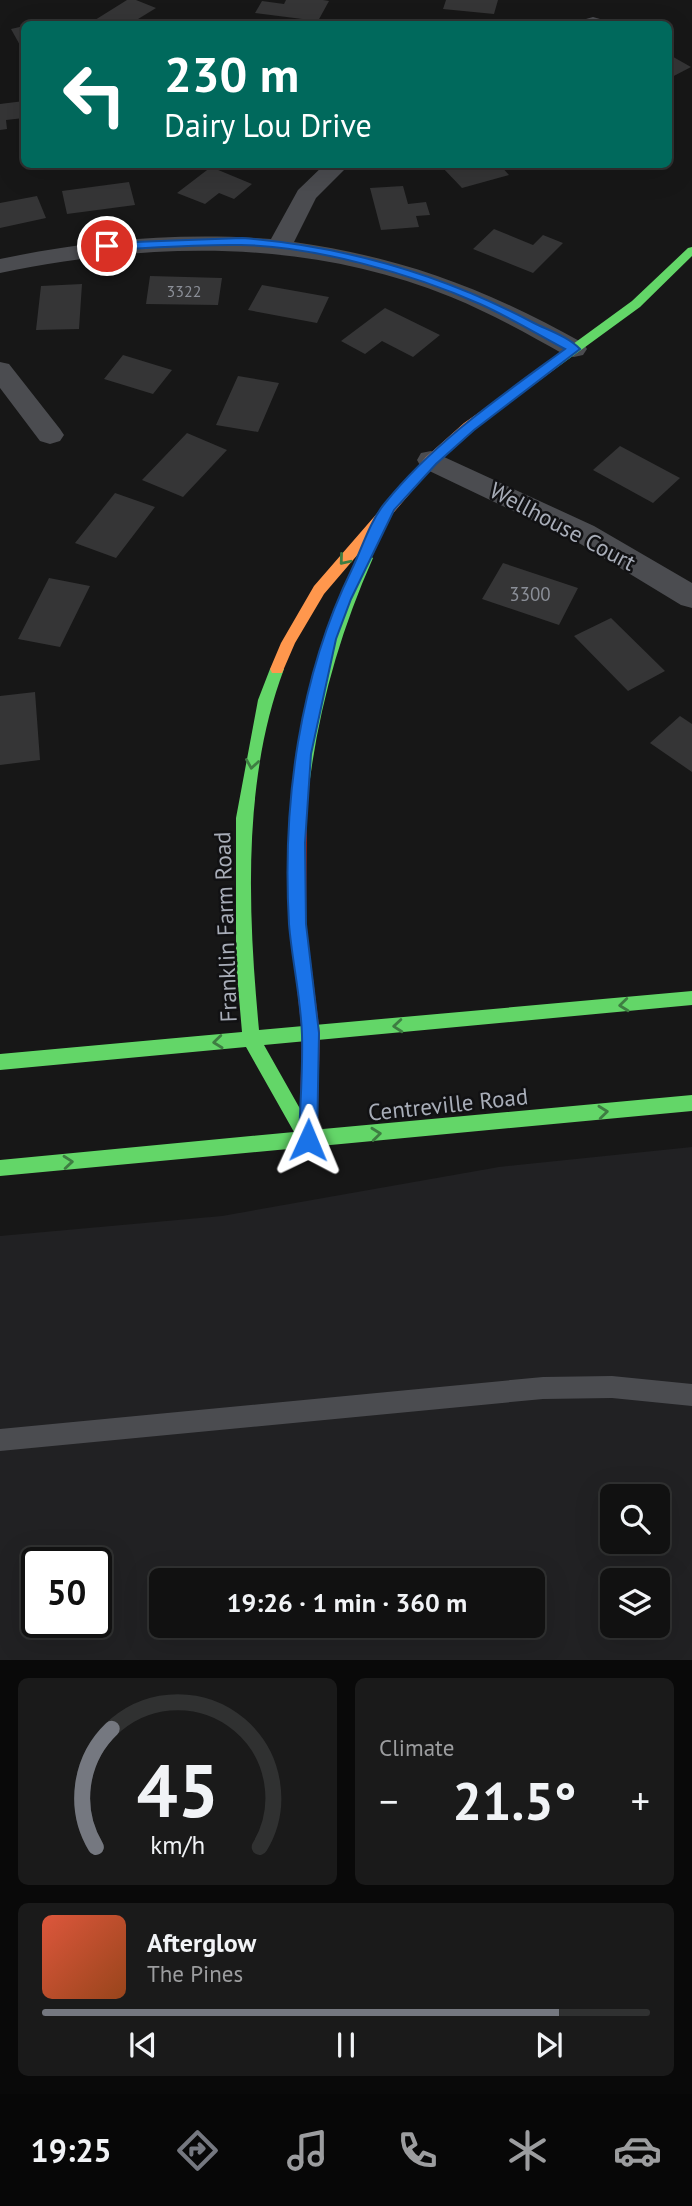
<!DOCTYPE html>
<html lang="en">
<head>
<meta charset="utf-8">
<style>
	body { margin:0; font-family:"PT Sans",sans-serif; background:#1a1a1a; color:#f1f3f6; height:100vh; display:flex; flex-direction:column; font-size:26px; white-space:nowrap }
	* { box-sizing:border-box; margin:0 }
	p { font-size:23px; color:#9c9d9f }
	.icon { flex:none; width:38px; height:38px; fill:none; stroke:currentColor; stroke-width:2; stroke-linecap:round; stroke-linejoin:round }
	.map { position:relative; height:1660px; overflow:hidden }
	.sheet { display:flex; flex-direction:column; gap:18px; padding:18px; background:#090909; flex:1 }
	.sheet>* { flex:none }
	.top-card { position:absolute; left:21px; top:21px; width:651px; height:147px; border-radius:10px; box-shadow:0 7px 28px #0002,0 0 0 2px #303131; background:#00695c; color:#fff; overflow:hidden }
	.fabs { position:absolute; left:600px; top:1484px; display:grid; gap:14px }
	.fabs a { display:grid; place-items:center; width:70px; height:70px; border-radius:10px; background:#111; box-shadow:0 7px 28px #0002,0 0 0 2px #303131; font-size:35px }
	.speed { position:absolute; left:21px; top:1547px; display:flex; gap:14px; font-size:35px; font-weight:700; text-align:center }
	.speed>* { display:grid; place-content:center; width:91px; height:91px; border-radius:50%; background:#111; box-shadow:0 7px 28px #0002,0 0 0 2px #303131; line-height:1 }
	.speed .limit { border:4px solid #111; border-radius:10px; background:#fff; color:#111 }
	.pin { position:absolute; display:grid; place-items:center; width:60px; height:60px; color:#fff; margin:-30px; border:4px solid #fff; border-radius:50%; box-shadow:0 2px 7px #0007 }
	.me { position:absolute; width:77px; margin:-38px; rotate:1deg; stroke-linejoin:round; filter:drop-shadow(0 0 5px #0008) }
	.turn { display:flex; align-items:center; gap:24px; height:147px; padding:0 28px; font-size:32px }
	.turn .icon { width:91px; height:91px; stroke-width:2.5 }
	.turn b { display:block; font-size:49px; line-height:60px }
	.big { font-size:52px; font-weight:600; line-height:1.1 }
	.sheet .tile { flex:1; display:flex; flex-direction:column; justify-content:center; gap:10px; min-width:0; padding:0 24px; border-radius:10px; background:#1a1a1a }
	.sheet .dial { align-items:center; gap:0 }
	.dial svg { height:182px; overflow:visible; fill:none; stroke:#303131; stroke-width:7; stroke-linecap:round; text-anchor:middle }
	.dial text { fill:#f1f3f6; stroke:none }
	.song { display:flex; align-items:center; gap:21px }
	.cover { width:84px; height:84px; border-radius:10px; background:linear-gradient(135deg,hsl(10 70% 55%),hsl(20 70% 35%)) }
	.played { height:7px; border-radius:4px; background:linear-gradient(90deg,#757880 85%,#303131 85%) }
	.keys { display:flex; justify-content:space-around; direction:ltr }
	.heat { display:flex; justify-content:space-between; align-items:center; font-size:38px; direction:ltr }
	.sheet .tiles { flex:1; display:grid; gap:18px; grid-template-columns:1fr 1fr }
	.tile:last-child { grid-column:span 2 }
	.trip { position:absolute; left:149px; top:1568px; width:396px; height:70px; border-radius:10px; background:#111; box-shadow:0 7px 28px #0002,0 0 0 2px #303131; font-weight:600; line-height:70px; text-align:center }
	.tabs { display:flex; height:112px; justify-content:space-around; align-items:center; background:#070707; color:#9c9d9f }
	.tabs .icon { width:49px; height:49px }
	.tabs .active { color:#757880 }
	.tabs b { font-size:32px; color:#f1f3f6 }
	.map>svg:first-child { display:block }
	.built { fill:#212123; fill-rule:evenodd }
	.building { fill:#353536 }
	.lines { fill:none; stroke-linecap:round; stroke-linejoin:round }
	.lane { fill:#4b4c50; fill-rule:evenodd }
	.street { fill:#4b4c50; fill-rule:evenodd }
	.fast { fill:#63d668; fill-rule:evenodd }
	.slow { fill:#ff974d; fill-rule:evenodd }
	.jam { fill:#b3261e; fill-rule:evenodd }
	.oneway { stroke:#3e7d42 }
	.route { fill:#1a73e8; stroke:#114b97; stroke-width:2 }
	.labels { text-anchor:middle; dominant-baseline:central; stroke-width:5; stroke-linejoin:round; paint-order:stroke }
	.far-number-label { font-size:16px; fill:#8b8f98 }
	.number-label { font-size:19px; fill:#8b8f98 }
	.street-label { font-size:23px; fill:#a8adb8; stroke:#111113 }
</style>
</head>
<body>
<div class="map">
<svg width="692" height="1660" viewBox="0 0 692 1660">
	<rect width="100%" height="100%" fill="#171717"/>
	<path class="built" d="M692,1147V1660H0V1236L222,1216L499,1167ZM612,1496H658V1542H612ZM37,1563H96V1622H37ZM161,1580H532V1626H161ZM612,1580H658V1626H612Z"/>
	<path class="building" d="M127,0H136L156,8L130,24H106L95,20Z
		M286,0H323L329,1L318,21L255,13L262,1L284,4Z
		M446,0H498L494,14L443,9Z
		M24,26V46L21,47L11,29Z
		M668,54L691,67L668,79Z
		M24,101V118L6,120L7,129L0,130V104Z
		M451,164H499L509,175L462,188L442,167Z
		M211,167L252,184L234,199L219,193L205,204L177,193Z
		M129,182L135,205L67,214L62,191Z
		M403,186L408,204L426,202L430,215L416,216L419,227L381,230L370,188Z
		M37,196L46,218L0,228V203Z
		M494,229L533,245L543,235L563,243L533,273L473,249Z
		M150,276L222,278L218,305L146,304Z
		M82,284L79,329L36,330L41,286Z
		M262,285L329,297L317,323L248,310Z
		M385,308L440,335L413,357L382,341L365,354L341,341Z
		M123,355L172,370L153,394L104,379Z
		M238,376L279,383L258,432L216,425Z
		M187,433L227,450L183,497L142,480Z
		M620,446L680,478L653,503L593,470Z
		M115,493L155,507L116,558L75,543Z
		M503,563L578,588L559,625L482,599Z
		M49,578L90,586L60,647L18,639Z
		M611,618L665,671L628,691L574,636Z
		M35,692L40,760L0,765V696Z
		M680,716L692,724V772L650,743Z"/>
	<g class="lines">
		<path class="lane" d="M612,1376L692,1384V1406L612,1398L543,1399L0,1451V1429L543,1377Z"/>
		<path class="street" d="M593,17L600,19L603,24H581L586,19Z
			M325,164H350L316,198L294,242C405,258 486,289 583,343L587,349L583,355L574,357L565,355C528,334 490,313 451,297C306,238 150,242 0,273V259C91,240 178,232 271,239L298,190Z
			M0,362L9,364L60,429L64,435L60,441L50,444L40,441L0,388Z
			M431,451L594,526L692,583V608L681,605L574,540L421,467L417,460L421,453Z"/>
		<path class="fast" d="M692,247V256L640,307L555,369H547V363L632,301L688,248Z
			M366,553L373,558C338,637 316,717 307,804L305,808H293L291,804C300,719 320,630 361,555Z
			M277,664L284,669C242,780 248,913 259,1030L692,991V1005L264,1045L312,1130L692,1095V1111L0,1176V1160L294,1132L246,1047L0,1070V1054L242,1032L236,963V818L258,700L270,669Z"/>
		<path class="slow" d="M551,362L555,363V369L474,429L436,463L324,594L295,643L282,673H272L270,669L281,643L314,586L426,457L464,423Z"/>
		<path class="jam" d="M299,798L305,800L307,804L306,923L320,1034L317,1140L314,1146L308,1148L302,1146L299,1140L302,1034L290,923L291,804L293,800Z"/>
	</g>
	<defs><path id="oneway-chevron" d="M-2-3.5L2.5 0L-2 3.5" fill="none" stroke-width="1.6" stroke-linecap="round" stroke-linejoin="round" transform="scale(1.75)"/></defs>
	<g class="oneway">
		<use href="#oneway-chevron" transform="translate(344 560) rotate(130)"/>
		<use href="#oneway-chevron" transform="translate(252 764) rotate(99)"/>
		<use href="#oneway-chevron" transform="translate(624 1005) rotate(174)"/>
		<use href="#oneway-chevron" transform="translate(398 1026) rotate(175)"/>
		<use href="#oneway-chevron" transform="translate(218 1042) rotate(174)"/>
		<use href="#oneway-chevron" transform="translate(603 1112) rotate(-6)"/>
		<use href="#oneway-chevron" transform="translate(376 1134) rotate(-6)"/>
		<use href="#oneway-chevron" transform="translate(68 1162) rotate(-5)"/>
	</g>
	<path class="route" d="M242,238C344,246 443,275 534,323C548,330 569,337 580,349L474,430L436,464L394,510L351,599L336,639L311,754L305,843L306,924L319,1033L317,1140L315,1146L308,1149L302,1146L299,1140C300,1105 303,1070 302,1035C301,998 292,961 289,924C282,805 299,677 352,569C362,548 370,521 385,503C435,441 501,396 565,349C537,334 509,317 480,304C413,274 314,246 241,245C197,244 152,248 107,250L102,246L107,243Z"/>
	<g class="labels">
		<g class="far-number-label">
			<text x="184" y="291">3322</text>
		</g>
		<g class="number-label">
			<text x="530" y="594">3300</text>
		</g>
		<g class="street-label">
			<text transform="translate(563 526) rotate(28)">Wellhouse Court</text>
			<text transform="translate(225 927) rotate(-92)">Franklin Farm Road</text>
			<text transform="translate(448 1104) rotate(-6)">Centreville Road</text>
		</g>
	</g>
</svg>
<div class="fabs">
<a><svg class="icon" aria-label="search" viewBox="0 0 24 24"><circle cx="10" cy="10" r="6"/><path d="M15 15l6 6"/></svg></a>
<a><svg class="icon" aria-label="layers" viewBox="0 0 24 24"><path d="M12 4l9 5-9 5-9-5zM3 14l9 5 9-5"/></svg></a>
</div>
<div class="speed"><div class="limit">50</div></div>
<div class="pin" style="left:107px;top:246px;background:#d93025"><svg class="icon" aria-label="arrive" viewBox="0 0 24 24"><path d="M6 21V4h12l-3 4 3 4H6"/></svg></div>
<svg class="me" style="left:308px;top:1140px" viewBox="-20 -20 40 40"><path d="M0-17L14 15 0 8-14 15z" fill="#1a73e8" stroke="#fff" stroke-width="4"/></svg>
<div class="trip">19:26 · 1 min · 360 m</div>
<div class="top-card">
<div class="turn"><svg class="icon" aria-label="left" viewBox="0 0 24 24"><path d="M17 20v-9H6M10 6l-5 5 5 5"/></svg><div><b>230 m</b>Dairy Lou Drive</div></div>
</div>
</div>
<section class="sheet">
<div class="tiles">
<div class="tile dial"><svg viewBox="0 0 100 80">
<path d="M14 69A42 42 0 1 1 86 69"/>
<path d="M14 69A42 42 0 0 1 21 17" stroke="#757880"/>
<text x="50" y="56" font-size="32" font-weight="700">45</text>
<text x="50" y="72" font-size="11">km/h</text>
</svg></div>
<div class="tile"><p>Climate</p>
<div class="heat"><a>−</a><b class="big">21.5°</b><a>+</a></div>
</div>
<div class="tile">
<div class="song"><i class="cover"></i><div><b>Afterglow</b><p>The Pines</p></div></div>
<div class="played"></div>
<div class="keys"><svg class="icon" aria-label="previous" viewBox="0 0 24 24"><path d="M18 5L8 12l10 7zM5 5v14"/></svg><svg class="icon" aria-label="pause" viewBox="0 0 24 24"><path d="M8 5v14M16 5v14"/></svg><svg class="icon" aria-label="next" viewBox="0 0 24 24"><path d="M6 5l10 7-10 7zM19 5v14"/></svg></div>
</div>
</div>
</section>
<nav class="tabs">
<b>19:25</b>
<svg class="icon active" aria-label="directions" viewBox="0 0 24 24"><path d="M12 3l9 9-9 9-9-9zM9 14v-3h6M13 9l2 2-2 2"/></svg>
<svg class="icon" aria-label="music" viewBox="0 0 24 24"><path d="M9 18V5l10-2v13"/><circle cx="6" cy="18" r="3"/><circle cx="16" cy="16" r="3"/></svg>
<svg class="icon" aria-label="phone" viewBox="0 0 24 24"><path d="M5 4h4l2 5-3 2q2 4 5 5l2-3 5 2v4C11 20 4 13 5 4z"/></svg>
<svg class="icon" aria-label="climate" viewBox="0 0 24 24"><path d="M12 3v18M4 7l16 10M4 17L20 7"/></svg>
<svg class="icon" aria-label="car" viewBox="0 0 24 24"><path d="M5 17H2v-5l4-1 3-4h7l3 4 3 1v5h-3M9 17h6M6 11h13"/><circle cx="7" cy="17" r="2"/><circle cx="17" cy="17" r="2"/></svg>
</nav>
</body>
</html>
